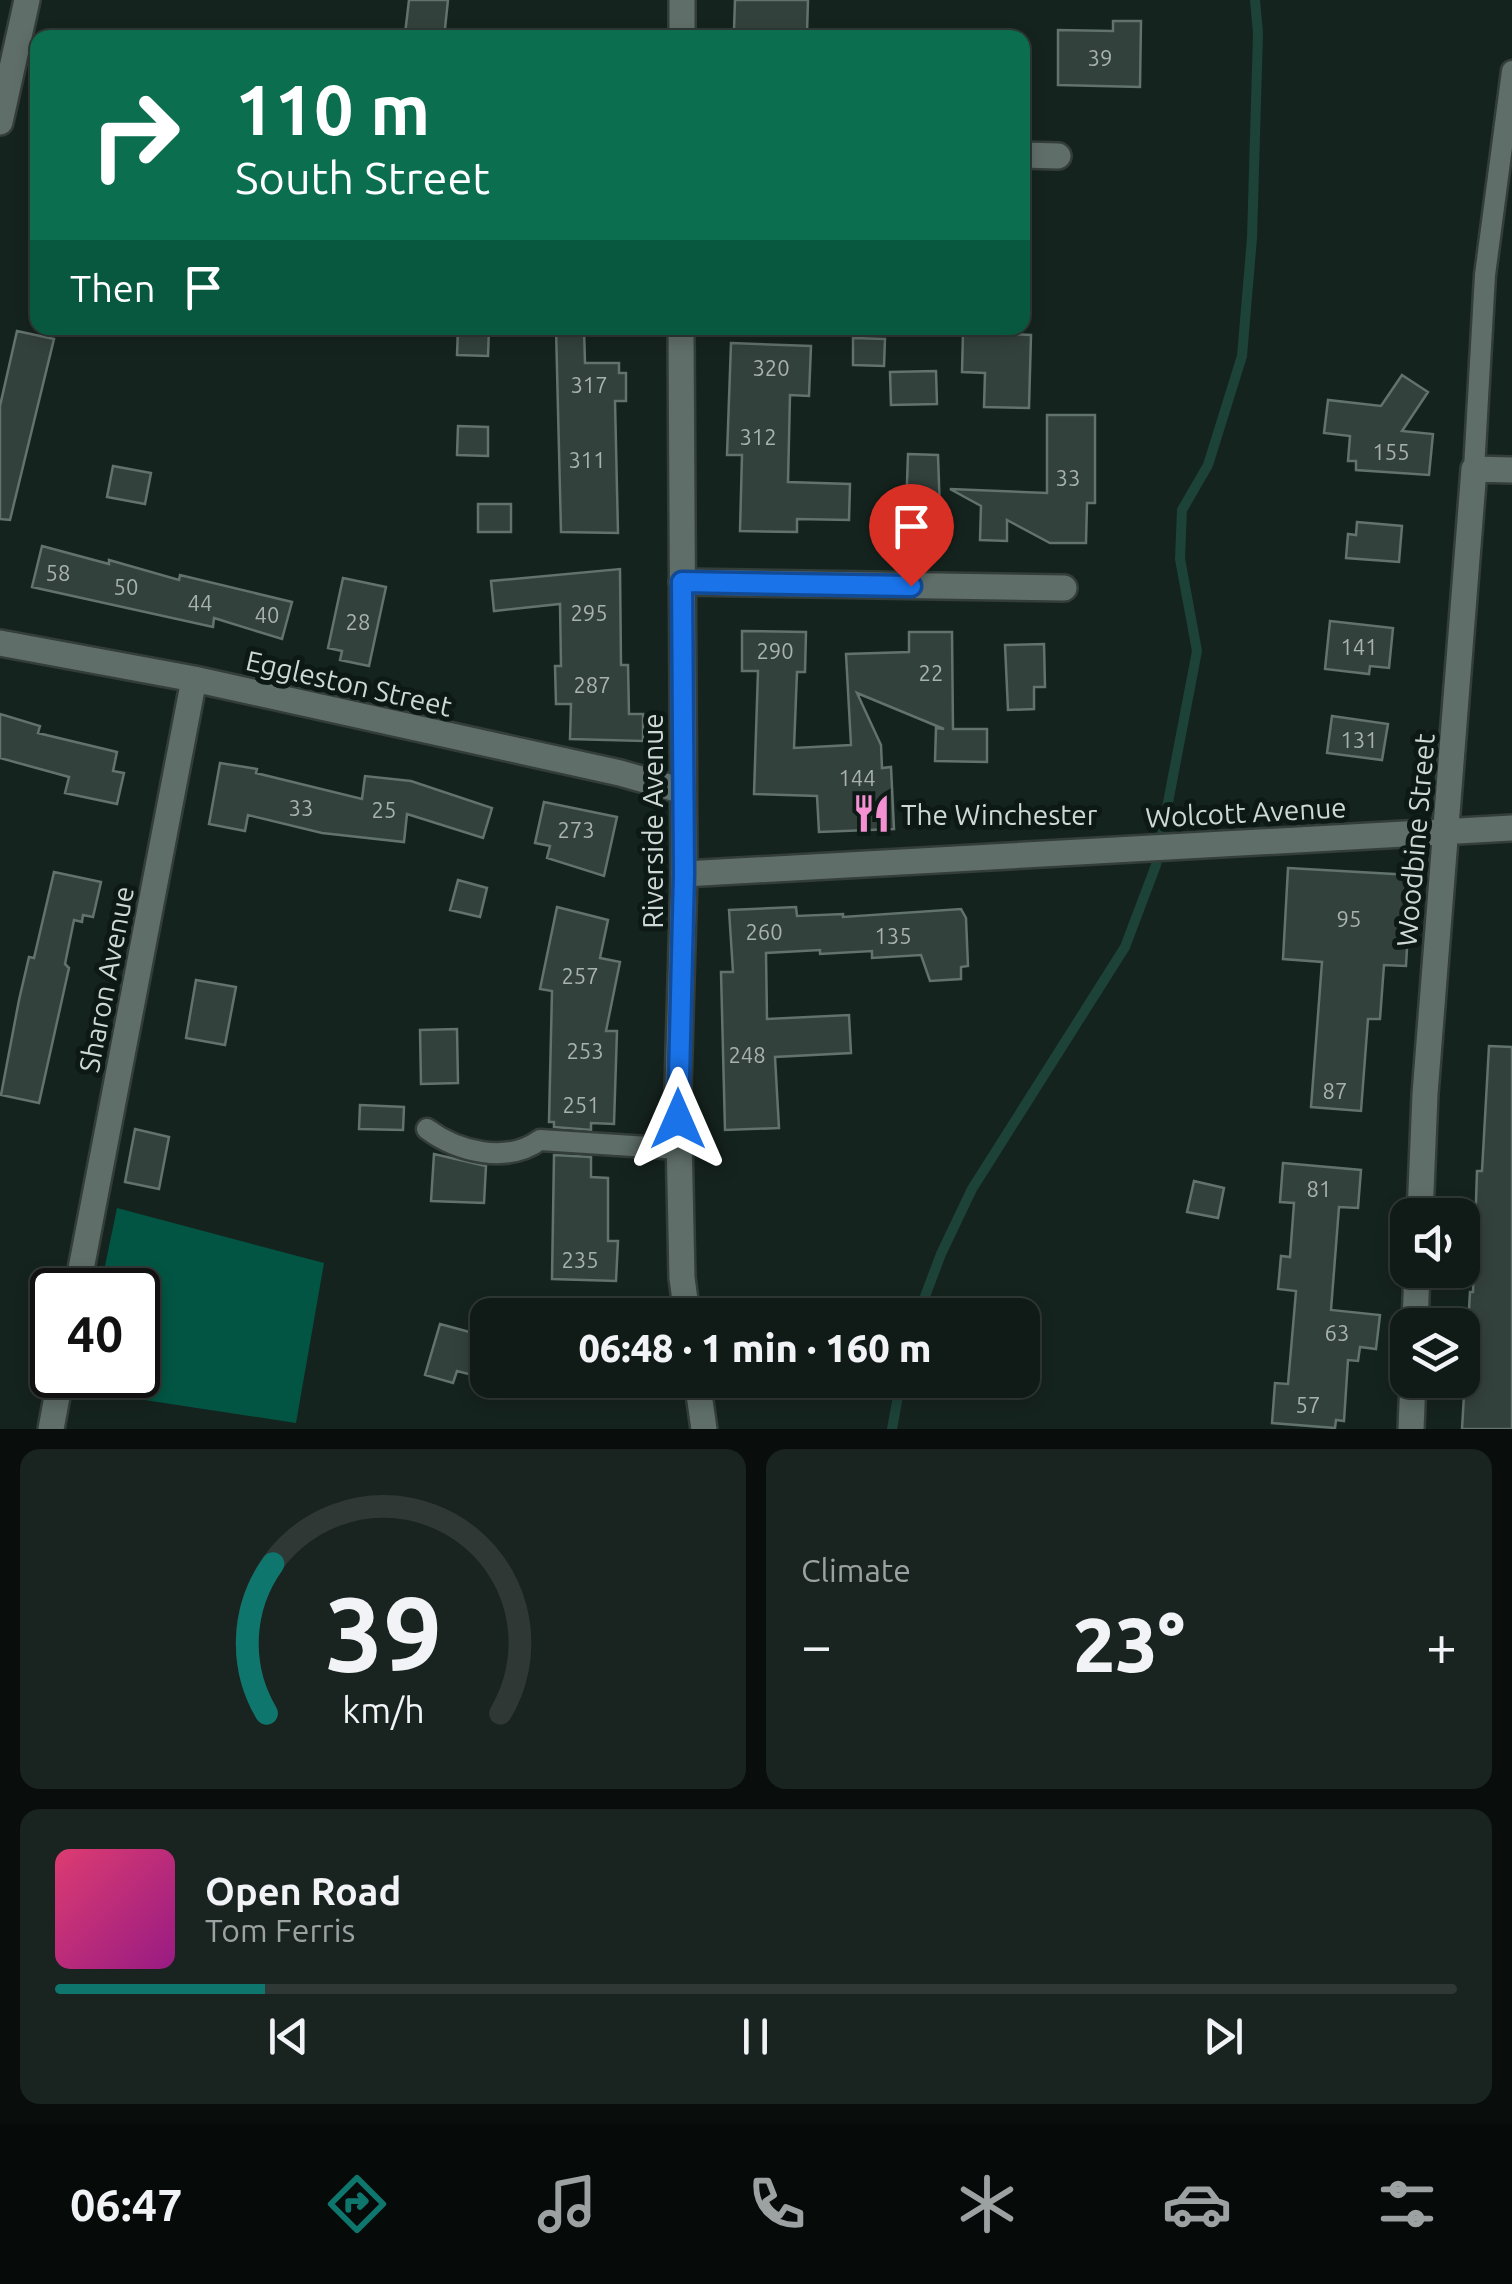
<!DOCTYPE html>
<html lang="en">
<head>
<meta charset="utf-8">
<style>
	body { margin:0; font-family:Ubuntu,sans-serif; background:#19231f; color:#f1f3f6; height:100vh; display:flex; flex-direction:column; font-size:38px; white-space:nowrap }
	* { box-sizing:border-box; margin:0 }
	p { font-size:32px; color:#9ca1a1 }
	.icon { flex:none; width:55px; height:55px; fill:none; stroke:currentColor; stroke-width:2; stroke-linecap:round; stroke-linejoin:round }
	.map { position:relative; height:1429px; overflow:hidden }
	.drawer { display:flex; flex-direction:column; gap:20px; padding:20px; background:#090e0c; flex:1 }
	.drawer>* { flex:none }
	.hud { position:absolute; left:30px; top:30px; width:1000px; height:305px; border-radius:20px; box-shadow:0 5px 15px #0003,0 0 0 2px #303835; background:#0b6e4f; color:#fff; overflow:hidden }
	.fabs { position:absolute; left:1390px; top:1198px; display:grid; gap:20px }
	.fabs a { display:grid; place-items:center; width:90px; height:90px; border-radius:20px; background:#101a16; box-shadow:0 5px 15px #0003,0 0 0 2px #303835; font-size:50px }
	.speed { position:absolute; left:30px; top:1268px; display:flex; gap:20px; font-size:50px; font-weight:700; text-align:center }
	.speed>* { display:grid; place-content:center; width:130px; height:130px; border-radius:50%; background:#101a16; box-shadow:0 5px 15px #0003,0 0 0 2px #303835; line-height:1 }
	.speed .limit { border:5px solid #111; border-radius:15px; background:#fff; color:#111 }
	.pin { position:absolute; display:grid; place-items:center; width:85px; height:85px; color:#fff; margin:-102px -42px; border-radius:50% 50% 50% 0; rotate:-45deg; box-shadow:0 0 10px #0007 }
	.pin .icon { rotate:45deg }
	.me { position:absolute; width:110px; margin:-55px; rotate:0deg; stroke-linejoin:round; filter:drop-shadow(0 0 8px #0008) }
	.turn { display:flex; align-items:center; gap:35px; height:210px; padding:0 40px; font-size:45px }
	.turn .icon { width:130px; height:130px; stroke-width:2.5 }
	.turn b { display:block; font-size:70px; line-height:85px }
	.then { display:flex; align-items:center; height:95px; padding:0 40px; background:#0003; gap:20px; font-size:38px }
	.big { font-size:75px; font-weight:800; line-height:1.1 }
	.drawer .card { flex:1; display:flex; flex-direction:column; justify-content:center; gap:15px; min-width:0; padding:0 35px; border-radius:20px; background:#19231f }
	.drawer .dial { align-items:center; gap:0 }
	.dial svg { height:260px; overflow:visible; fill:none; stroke:#303835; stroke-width:7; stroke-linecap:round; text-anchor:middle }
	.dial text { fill:#f1f3f6; stroke:none }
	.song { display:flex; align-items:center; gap:30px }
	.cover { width:120px; height:120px; border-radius:15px; background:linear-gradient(135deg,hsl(340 70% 55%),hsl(310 70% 35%)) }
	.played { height:10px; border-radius:5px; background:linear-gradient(90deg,#0f766e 15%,#303835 15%) }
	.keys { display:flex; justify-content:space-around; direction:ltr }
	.heat { display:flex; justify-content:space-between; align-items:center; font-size:55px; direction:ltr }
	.drawer .tiles { flex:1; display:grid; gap:20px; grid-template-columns:1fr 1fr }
	.card:last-child { grid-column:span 2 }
	.trip { position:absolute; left:470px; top:1298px; width:570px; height:100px; border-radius:20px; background:#101a16; box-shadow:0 5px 15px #0003,0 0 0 2px #303835; font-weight:800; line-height:100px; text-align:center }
	.menu { display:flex; height:160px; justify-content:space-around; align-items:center; background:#060a09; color:#9ca1a1 }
	.menu .icon { width:70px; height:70px }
	.menu .selected { color:#0f766e }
	.menu b { font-size:45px; color:#f1f3f6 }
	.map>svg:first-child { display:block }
	.green { fill:#035543 }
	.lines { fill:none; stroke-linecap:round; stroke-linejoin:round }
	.stream { stroke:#1d4238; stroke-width:10 }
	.building { fill:#33413c; stroke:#62726c; stroke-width:2.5 }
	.lane-casing { stroke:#333d39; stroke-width:25 }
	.street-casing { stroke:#333d39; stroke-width:30 }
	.secondary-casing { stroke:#333d39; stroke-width:30 }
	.lane { stroke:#5f6e69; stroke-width:20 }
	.street { stroke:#5f6e69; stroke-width:25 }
	.secondary { stroke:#5f6e69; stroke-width:25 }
	.route-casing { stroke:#114b97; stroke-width:25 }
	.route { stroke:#1a73e8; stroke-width:18 }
	.labels { text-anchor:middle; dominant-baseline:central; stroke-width:10; stroke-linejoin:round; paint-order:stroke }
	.number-label { font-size:22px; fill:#a8b2af }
	.street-label { font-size:28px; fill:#cfd8d5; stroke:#0c1915 }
	.poi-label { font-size:28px; fill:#cfd8d5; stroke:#0c1915; text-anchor:start }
</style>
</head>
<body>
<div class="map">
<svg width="1512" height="1429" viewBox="0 0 1512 1429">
	<rect width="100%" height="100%" fill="#15231e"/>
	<path class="green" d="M117,1208L324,1263L296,1423L79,1390L82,1375H138V1290H100Z"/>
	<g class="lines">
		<path class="stream" d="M918,1315L941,1254L972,1189L1125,947L1156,865L1197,651L1180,559L1182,510L1208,465L1242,356L1252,238L1258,33L1255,0
			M892,1429L901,1380"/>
	</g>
	<path class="building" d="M409,0H448L444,38L405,34Z
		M735,0H808L807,33L734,30Z
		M1113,21H1141L1140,87L1058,85V30L1113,31Z
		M458,328H489L488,356L457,355Z
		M556,328H584L585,363H619V373H626V401H615L618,533L561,532Z
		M17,331L54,339L10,520L0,519V406Z
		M963,332L1031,335L1029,408L984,407L985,373L962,372Z
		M853,338L885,339L884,366L853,365Z
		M731,343L811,346L809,396L790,395L788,482L850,484L849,520L797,519V532L740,531L742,455H727Z
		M936,371L937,404L891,405L890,372Z
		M1402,375L1428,392L1402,431L1433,434L1429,475L1356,470V461H1348L1350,436L1324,433L1328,400L1381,406Z
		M1047,415H1095V503H1087L1086,543H1050L1007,520V541L980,540L981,506L950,489L1047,493Z
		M458,426L488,427V456L457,455Z
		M908,454L938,455L941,541L905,539Z
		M113,466L151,473L145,504L107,497Z
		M478,504H511V532H478Z
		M1357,522L1402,526L1399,562L1346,558L1348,534L1356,535Z
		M42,546L109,564V560L179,580L180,575L292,602L282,639L214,618L213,627L32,587Z
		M620,569L621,665H628L629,714H643V741L570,739L571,704H556L555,666H561L560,604L494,611L491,581Z
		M343,578L386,587L369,666L340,660L342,651L328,648Z
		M1330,621L1393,628L1389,668L1370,666L1369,674L1325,669Z
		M742,631L806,632L805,672H797L794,748L851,745L846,654L909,652V632H952L953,729H987V762L935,761L936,728L944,729L857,693L881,745L882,768L891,767L894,829L819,832L817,796L754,794L758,671H742Z
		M1044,644L1045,687H1034V709L1008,710L1005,645Z
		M0,714L40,726L38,733L117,752L113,771L124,773L117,804L65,793L69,777L0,758Z
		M1332,716L1388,724L1382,760L1327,753Z
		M220,763L257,769L256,773L362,799L365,776L411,781L492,808L483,838L407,814L404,842L322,833L248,815L245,831L209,824Z
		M544,802L617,817L604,876L547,858L550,846L535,843Z
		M1288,868L1411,875L1406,966L1384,965L1380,1019H1368L1361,1111L1311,1107L1322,962L1283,959Z
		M54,872L101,882L93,917L83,915L82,922L74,920L65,964L69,968L39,1103L1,1095L19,1000L29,957L34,958Z
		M458,880L487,888L480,917L450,910Z
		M557,907L608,920L600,958L620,962L606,1031H617L614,1124L591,1123V1130L554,1127V1122H549L552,991L540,989Z
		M796,907L797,916L843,914V917L961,909L966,918L968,966L961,967V979L930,981L921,955L872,958V951L820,954V950L766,953L767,1019L849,1015L851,1053L775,1057L779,1128L725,1130L721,972H733L729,910Z
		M196,980L236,987L225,1045L186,1038Z
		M457,1029L458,1083L421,1084L420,1030Z
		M1489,1046L1512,1047V1429H1462L1470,1292H1473L1477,1171H1482Z
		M360,1105L404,1107L403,1130L359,1129Z
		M135,1129L169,1137L159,1189L125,1182Z
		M434,1154L486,1166L484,1203L431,1201Z
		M554,1155L591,1157V1177L608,1178V1241H618L616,1281L552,1279Z
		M1283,1163L1361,1170L1358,1208L1339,1207L1331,1310L1380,1315L1376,1349L1360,1347L1358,1361L1348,1360L1344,1421L1336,1420L1335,1428L1272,1423L1275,1383L1288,1384L1296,1291L1278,1289L1281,1256L1290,1257L1294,1203L1280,1202Z
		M1194,1181L1224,1188L1218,1218L1187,1212Z
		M440,1324L488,1337V1379L457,1371L453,1383L425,1375Z"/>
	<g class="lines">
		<defs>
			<path id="lane" d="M1474,469L1485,275L1512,71
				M427,1129C458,1152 507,1164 540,1140L679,1149"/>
			<path id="street" d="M0,122L27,0
				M1022,155L1058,156
				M682,582L1064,588
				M0,643L194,679L620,773L683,791
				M684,874L1512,828
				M1420,1215L1425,1094L1474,469L1512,470
				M77,1290L194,679
				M1415,1325L1417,1270
				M51,1429L61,1375
				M1411,1429L1413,1380"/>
			<path id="secondary" d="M682,38V0
				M681,328L684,874L678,1088L682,1278L687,1315
				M697,1380L704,1429"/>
		</defs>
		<use href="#lane" class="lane-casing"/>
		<use href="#street" class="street-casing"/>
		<use href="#secondary" class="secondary-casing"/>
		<use href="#lane" class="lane"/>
		<use href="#street" class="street"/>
		<use href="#secondary" class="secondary"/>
	</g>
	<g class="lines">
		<defs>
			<path id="route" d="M678,1119L684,874L682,582L911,586"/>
		</defs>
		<use href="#route" class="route-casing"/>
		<use href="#route" class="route"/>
	</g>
	<defs>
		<symbol id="restaurant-bare" viewBox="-9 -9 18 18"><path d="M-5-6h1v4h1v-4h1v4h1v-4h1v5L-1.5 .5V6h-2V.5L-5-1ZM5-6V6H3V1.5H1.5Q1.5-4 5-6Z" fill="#f591d2" stroke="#0c1915" stroke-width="2.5" paint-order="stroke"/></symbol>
	</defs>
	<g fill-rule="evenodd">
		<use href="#restaurant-bare" x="844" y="786" width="55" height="55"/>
	</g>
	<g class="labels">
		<g class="number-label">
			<text x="1100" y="57">39</text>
			<text x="771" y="367">320</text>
			<text x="589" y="384">317</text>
			<text x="758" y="436">312</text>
			<text x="1391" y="451">155</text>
			<text x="587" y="459">311</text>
			<text x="1068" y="477">33</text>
			<text x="58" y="572">58</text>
			<text x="126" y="586">50</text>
			<text x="200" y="602">44</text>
			<text x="589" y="612">295</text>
			<text x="267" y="614">40</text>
			<text x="358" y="621">28</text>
			<text x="1359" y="646">141</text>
			<text x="775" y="650">290</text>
			<text x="931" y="672">22</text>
			<text x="592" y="684">287</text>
			<text x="1359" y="739">131</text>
			<text x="857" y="777">144</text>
			<text x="301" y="807">33</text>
			<text x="384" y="809">25</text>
			<text x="576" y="829">273</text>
			<text x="1349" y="918">95</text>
			<text x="764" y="931">260</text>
			<text x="893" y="935">135</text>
			<text x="580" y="975">257</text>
			<text x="585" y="1050">253</text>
			<text x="747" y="1054">248</text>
			<text x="1335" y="1090">87</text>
			<text x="581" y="1104">251</text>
			<text x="1319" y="1188">81</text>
			<text x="580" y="1259">235</text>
			<text x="1337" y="1332">63</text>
			<text x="1308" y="1404">57</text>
		</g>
		<g class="street-label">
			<text transform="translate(349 683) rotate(13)">Eggleston Street</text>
			<text transform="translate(1246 812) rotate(-3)">Wolcott Avenue</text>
			<text transform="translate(652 821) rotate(-90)">Riverside Avenue</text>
			<text transform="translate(1415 840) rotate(-85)">Woodbine Street</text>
			<text transform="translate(106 979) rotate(-79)">Sharon Avenue</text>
		</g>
		<g class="poi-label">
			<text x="901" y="814">The Winchester</text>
		</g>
	</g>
</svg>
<div class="fabs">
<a><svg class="icon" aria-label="sound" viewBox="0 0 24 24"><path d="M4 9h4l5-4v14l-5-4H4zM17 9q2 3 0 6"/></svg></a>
<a><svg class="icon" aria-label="layers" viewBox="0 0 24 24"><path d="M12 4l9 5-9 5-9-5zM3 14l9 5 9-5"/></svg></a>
</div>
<div class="speed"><div class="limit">40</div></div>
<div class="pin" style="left:911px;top:586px;background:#d93025"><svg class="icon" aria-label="arrive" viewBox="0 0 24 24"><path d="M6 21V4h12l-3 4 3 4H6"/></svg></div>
<svg class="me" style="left:678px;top:1119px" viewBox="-20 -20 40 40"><path d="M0-17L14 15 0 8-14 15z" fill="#1a73e8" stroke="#fff" stroke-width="4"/></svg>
<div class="trip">06:48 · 1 min · 160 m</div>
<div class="hud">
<div class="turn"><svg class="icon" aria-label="right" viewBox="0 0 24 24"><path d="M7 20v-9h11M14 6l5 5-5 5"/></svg><div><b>110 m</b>South Street</div></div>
<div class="then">Then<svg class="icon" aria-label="arrive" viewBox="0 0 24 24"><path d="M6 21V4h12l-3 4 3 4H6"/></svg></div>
</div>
</div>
<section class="drawer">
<div class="tiles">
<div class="card dial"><svg viewBox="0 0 100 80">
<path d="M14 69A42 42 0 1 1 86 69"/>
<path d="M14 69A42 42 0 0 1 16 23" stroke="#0f766e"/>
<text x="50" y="56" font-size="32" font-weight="700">39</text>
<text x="50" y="72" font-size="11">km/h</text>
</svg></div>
<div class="card"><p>Climate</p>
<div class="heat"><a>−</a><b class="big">23°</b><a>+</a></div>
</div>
<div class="card">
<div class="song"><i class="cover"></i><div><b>Open Road</b><p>Tom Ferris</p></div></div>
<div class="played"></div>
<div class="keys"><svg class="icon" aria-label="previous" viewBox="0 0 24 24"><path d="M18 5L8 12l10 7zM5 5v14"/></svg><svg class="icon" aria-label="pause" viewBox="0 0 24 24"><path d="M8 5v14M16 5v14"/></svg><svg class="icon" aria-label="next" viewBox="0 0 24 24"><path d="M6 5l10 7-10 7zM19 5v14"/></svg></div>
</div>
</div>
</section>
<nav class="menu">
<b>06:47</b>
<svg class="icon selected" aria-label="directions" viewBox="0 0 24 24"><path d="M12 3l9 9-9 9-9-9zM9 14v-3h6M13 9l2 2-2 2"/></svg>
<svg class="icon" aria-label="music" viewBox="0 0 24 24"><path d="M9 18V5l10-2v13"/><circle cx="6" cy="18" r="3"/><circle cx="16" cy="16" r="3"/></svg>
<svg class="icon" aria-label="phone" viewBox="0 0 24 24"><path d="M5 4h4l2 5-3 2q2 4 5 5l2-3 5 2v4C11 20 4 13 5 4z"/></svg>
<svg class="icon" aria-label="climate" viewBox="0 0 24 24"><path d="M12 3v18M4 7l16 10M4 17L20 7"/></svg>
<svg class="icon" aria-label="car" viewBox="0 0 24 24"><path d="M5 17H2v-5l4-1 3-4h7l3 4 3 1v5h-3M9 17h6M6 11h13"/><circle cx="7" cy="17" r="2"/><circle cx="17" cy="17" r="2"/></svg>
<svg class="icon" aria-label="filters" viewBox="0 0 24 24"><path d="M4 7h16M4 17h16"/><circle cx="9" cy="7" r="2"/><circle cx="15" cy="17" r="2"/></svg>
</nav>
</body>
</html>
